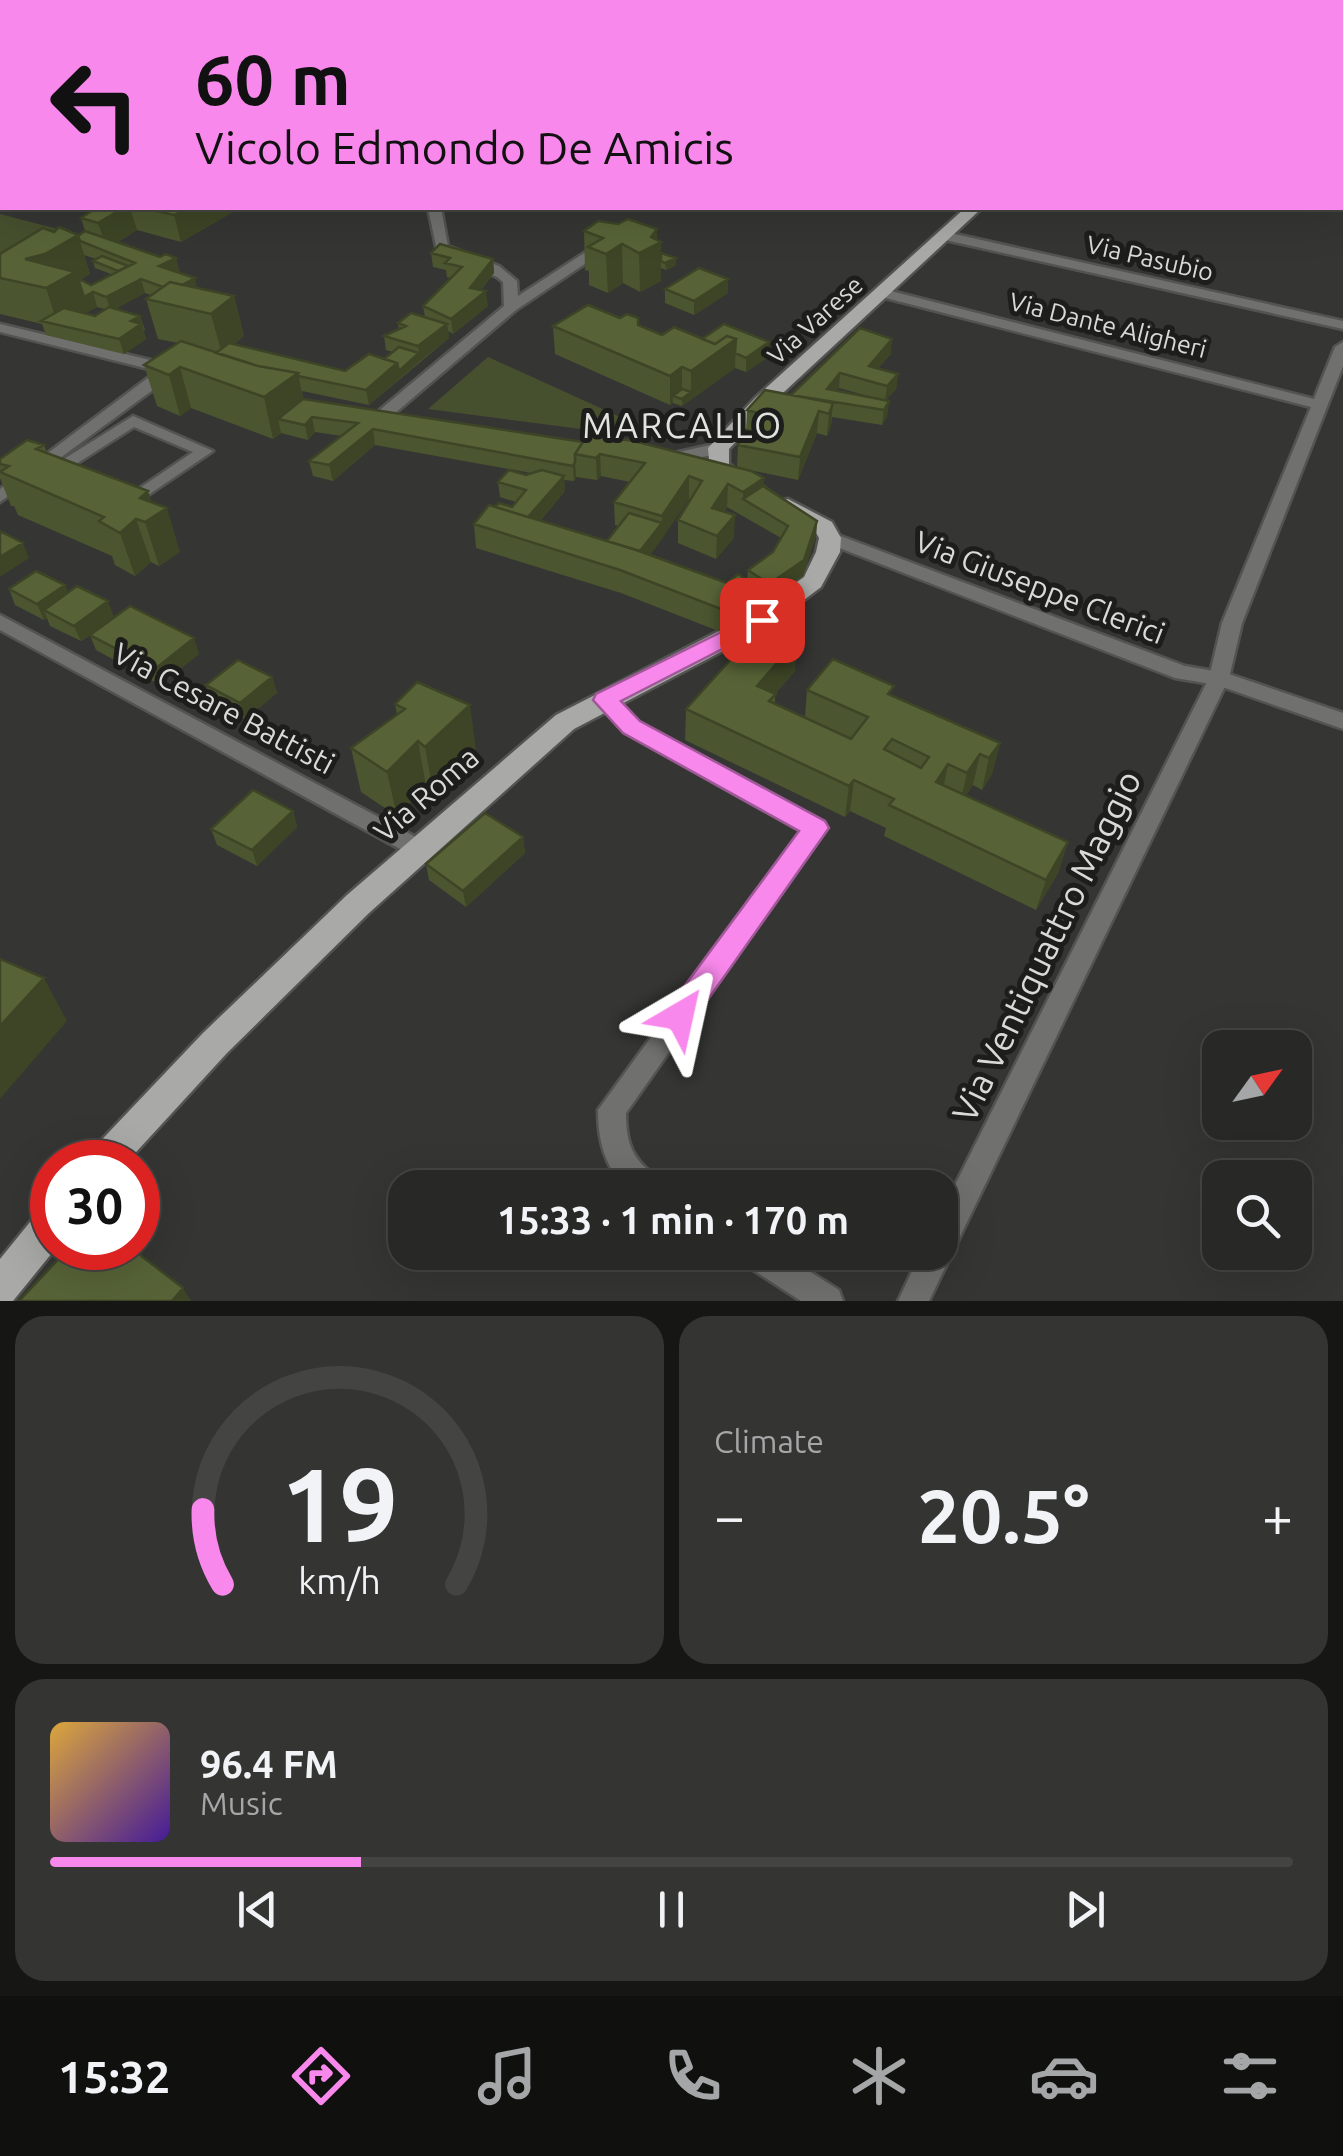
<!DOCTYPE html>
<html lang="en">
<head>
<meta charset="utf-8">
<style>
	body { margin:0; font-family:Ubuntu,sans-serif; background:#343432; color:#f1f3f6; height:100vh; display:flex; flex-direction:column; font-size:38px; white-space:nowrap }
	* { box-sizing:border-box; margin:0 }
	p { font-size:32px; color:#a5a6a7 }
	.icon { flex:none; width:55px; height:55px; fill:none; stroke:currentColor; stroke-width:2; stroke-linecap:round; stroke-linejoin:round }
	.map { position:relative; height:1301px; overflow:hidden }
	.sheet { display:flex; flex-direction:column; gap:15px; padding:15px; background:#161615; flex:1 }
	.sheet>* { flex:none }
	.hud { position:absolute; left:0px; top:0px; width:1345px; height:210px; box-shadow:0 10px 40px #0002,0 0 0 2px #444443; background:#f888eb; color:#111; overflow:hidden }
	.needle { width:65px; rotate:57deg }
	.buttons { position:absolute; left:1202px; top:1030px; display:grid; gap:20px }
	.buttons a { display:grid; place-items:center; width:110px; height:110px; border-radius:20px; background:#282826; box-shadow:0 10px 40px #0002,0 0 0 2px #444443; font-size:50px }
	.speed { position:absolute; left:30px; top:1140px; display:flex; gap:20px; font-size:50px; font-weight:700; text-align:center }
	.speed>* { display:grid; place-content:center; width:130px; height:130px; border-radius:50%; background:#282826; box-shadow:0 10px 40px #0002,0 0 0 2px #444443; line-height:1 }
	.speed .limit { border:15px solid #d22; background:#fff; color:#111 }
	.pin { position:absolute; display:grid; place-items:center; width:85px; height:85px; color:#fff; margin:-42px; border-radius:20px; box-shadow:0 5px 15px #0006 }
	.me { position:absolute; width:110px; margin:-55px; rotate:36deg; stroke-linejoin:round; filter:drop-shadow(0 0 8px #0008) }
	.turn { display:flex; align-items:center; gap:35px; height:210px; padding:0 30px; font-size:45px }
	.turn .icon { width:130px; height:130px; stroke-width:2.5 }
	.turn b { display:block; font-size:70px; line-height:85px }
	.big { font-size:75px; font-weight:700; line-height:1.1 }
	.sheet .widget { flex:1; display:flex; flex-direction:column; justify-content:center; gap:15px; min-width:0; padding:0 35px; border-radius:30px; background:#343432 }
	.sheet .dial { align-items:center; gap:0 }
	.dial svg { height:260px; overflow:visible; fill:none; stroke:#444443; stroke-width:7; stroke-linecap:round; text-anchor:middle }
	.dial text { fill:#f1f3f6; stroke:none }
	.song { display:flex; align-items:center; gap:30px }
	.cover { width:120px; height:120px; border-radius:15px; background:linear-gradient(135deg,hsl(40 70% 55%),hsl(260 70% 35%)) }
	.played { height:10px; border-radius:5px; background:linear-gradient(90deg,#f888eb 25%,#444443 25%) }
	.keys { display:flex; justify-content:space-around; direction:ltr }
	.heat { display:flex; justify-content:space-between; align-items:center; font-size:55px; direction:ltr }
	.sheet .tiles { flex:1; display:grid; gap:15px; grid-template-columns:1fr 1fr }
	.widget:last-child { grid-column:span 2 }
	.trip { position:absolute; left:388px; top:1170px; width:570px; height:100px; border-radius:30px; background:#282826; box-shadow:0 10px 40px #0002,0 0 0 2px #444443; font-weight:700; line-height:100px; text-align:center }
	.dock { display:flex; height:160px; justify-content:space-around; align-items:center; background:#10100f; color:#a5a6a7 }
	.dock .icon { width:70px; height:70px }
	.dock .selected { color:#f888eb }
	.dock b { font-size:45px; color:#f1f3f6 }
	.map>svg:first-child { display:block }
	.green { fill:#46502e }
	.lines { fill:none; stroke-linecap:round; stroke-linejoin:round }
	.pedestrian-casing { stroke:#535351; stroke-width:5 }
	.minor-casing { stroke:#535351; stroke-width:5 }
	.tertiary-casing { stroke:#535351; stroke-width:5 }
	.primary-casing { stroke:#535351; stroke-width:5 }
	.pedestrian { fill:#70706f; fill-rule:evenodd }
	.minor { fill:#70706f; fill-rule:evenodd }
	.tertiary { fill:#70706f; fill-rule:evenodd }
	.primary { fill:#a9aaa7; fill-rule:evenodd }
	.wall { fill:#4b552f; fill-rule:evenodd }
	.shaded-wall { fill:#3d4526 }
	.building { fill:#576337; stroke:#3d4526; stroke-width:2.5; fill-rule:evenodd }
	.route { fill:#f888eb; stroke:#a15899; stroke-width:2.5 }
	.labels { text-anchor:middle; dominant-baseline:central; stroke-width:10; stroke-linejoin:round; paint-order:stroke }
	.far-street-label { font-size:25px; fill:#d9d9d8; stroke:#1d1d1c }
	.street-label { font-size:30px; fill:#d9d9d8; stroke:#1d1d1c }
	.quarter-label { font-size:35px; letter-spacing:2.5px; fill:#e1e3df; stroke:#1d1d1c }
	.near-street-label { font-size:35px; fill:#d9d9d8; stroke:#1d1d1c }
</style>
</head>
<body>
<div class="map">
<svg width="1343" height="1301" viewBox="0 0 1343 1301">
	<rect width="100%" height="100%" fill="#353633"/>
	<path class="green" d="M0,214L69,232L0,270Z
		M488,357L673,441L428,409Z"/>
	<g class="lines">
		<defs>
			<path id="pedestrian" d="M133,416L213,451L126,510L43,472ZM134,427L193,452L125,498L65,471Z"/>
			<path id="minor" d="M363,0H381L382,2H366Z
				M519,0H543L544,2H522Z
				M0,52H2V59H0Z
				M1342,70H1343V76H1342Z
				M1342,181H1343V189H1342Z
				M428,208H441L448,246L499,266L517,281L518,296L601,242L613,245L516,310L387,420H375V414L504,306L503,282L497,277L437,251Z
				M946,232L1343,321V329L941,239L939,236Z
				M883,289L1314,399L1335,347L1343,342V366L1242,623L1229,678L929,1301H898L921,1252H940V1215L1209,678L1222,623L1311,407L878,296L876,293Z
				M0,324L175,366L180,370L0,502V489L157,371L0,332Z
				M719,443L725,444V452L667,465L658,460L661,456Z
				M0,615L427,843L431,849L427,855L419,858L411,855L0,630Z
				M605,692L612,694L638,722L824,822L827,828L626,1113C626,1135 629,1153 646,1168C654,1175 659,1178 663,1188H626C604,1166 598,1139 598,1110L801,831L624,732L595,699Z
				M737,1252H779L839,1290L843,1301H801L741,1262Z"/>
			<path id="tertiary" d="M830,532L1185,666L1226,673L1343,713V729L1217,685L1175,678L824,542L821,538Z"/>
			<path id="primary" d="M965,208H982L770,405L729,449V464L755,483L752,488H736L710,471L708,448L756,397Z
				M788,499L832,522L841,538L840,552L821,587L770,626L574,729L369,913L227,1053L127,1162H87L92,1150L203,1033L347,895L556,715L752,614L804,577L816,552L819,538L815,531L780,511L777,506L780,501Z
				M52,1206V1248H56L13,1301H0V1259L39,1211Z"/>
		</defs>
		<use href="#pedestrian" class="pedestrian-casing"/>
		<use href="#minor" class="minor-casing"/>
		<use href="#tertiary" class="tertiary-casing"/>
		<use href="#primary" class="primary-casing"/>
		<use href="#pedestrian" class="pedestrian"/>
		<use href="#minor" class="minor"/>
		<use href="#tertiary" class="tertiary"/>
		<use href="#primary" class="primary"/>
	</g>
	<path class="wall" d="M456,0H532L533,2H456Z
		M1292,0H1321L1319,2H1291Z
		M96,208H235L236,210L181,242L137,230L118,242L160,257L176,258L179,273L197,288L234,296L244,336L234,344L345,371L384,359L393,352L386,350L384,336L399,329L398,323L425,317L423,306L451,278L447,277L446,270L433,267L431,253L493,259L494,273L481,290L488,306L453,334L448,331L449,338L369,405L302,391L303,399L737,468L738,445L746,430L747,410L791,395L860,328L891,354L878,368L898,374L896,389L886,400L889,401L887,416L882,425L832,417L831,425L827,436L817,433L798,480L740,468L817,521L816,536L803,576L768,600L755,591L754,609L721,632L621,593L476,548L474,524L495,507H512L516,502L500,497L498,482L531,473L375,445L333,481L313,476L309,461L342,436L315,432L308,440L281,433L273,439L191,408L180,416L157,406L144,365L178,343L158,339L146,299L151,295L145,293L115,309L140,316L145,330L143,331L146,339L124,354L46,335L42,324L0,314V254L54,232L78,235L85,231L81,218ZM84,255L96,259L93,261L95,268L111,274L91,285L79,282L78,281L90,274ZM97,307L105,309L95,316L85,313ZM839,388L875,398L836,391ZM601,476L630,482L614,502L615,525L619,526L607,541L540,521L565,491L564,480L574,481L576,477L597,480ZM689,499L691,500L678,520V543L716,559L734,538L724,512L727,507L781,538L773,552L748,570L747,580L727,583L650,555Z
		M657,229V240L661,253L676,258V265L666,270L661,268V281L640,292L623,283L608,293L589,285V271L585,270L584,231Z
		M665,289L728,293L694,315L665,303Z
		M638,325L662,335L702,339L768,357L746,372L735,368L682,406L673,403L670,405L555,354L553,326Z
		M44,445L47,453L152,502L180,552L159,566L151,562L135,576L115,565L112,556L18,515L14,506H11L0,478V459Z
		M65,585L68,593L114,617L199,654L160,685L96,650L90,635L81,641L50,626L47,618L44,620L15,605L9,589Z
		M795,671L775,694V704L805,717L807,690L893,696L1000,743L992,774L982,790L973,785L966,795L1068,842L1058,873L1036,910L884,836L886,828L850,811L845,817L685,740L686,709Z
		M272,677L277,693L245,719L211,701L206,685Z
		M395,704L476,750L433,791L426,786L397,816L361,792L351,748L397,714Z
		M293,811L297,827L257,866L217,845L211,829Z
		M523,837L525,853L466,907L429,880L426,864Z"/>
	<path class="shaded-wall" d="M476,0H491V2H476Z
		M510,0H532L533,2H511Z
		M123,208H130L137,230L107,249L98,223Z
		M188,208H235L236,210L181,242L174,215Z
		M657,229V244L661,242V281L640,292L639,253Z
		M78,235L90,274L78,281L84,297L93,292L97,307L63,326L58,325L46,288L25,259Z
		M622,244L623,283L608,293L606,254Z
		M176,258L180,272L163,280L159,266Z
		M676,258V265L666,270L665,263Z
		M493,259L494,273L471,302L470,288Z
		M195,278L198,292L171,290Z
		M141,279L145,293L111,311L106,297Z
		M728,279V293L694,315V301Z
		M486,291L488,306L453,334L451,319Z
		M234,296L244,336L222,354L211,314Z
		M140,316L146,339L124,354L119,339L131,321Z
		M447,324L449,338L420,361L418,346Z
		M736,339L735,368L691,400V371Z
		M892,339L891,354L867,380L869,366Z
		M769,342L768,357L746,372V358Z
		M419,353L420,361L369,405L366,390L397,363Z
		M180,367L191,408L180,416L169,375Z
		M682,367V396H673V403L670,405V376Z
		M298,373L306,414L278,419L281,433L273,439L264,397Z
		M840,373L839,388L828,401L827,389Z
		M898,374L896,389L885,401L887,386Z
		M691,392V400L682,406V399Z
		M889,401L887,416L882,425L884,410Z
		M833,403L831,425L827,436L829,414Z
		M819,411L817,433L798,480L800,457Z
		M312,417L315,432L308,440L305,425Z
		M373,429L375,445L333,481L329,465Z
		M600,454L601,476L597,480L596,458Z
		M575,462L576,477L574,481L573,466Z
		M564,476L565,491L525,538L523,523Z
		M689,476V499L662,539V516Z
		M764,478L763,501L743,499V492Z
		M728,484L727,507L711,531L712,508Z
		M148,491L156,515L167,508L180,552L159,566L145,522L140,498Z
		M735,515L734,538L716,559L717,536Z
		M136,519L151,562L135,576L120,533Z
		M817,521L816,536L803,576L768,600L769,584Z
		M662,523V539L636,573V557Z
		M23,543L29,558L0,577V557Z
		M65,585L71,601L44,610L47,618L44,620L37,604Z
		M756,586L754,609L721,632V609Z
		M108,601L114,617L81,641L74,626Z
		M194,638L199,654L160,685L155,669Z
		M797,640L795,671L755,717L757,686Z
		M272,677L277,693L245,719L240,703Z
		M470,705L476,750L433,791L425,747Z
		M418,741L426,786L397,816L387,772Z
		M1000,743L992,774L982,790L989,758Z
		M980,754L973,785L960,804L967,773Z
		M948,764L942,795L936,782Z
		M854,780L850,811L845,817L849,786Z
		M293,811L297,827L257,866L252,850Z
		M523,837L525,853L466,907L463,891Z
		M1068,842L1058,873L1036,910L1046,880Z
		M44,978L67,1021L0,1099V1026Z
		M183,1288L191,1301H172Z"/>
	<path class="building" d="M407,0H430L426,2H403Z
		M1324,0H1343V8L1342,2H1322Z
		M96,208H123L98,223L81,218Z
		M143,208H188L174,215Z
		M628,219L657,229L651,237L661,242L639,253L622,244L606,254L588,247L603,238L584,231L598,221L618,224Z
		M59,227L78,235L45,254L25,259L75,272L46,288L0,278V254L43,228L54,232Z
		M85,231L160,257L166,254L176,258L159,266L195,278L182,285L170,282L163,287L141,279L106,297L93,292L84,297L79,282L81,280L91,285L135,263L80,241L78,236Z
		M440,244L493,259L470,288L486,291L451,319L423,306L462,267L445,263L450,258L431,253Z
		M661,253L676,258L665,263L661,261Z
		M102,256L128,266L118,271L93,261Z
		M699,268L728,279L694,301L665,289Z
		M170,282L234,296L211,314L146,299Z
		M588,305L620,318L627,314L638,318V325L662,335L674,327L715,344L727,336L736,339L691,371L682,367L670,376L553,326Z
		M109,307L140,316L131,321L141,324L119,339L41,321L64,308L95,316Z
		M411,313L447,324L418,346L384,336L406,326L398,323Z
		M724,324L769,342L746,358L735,353L736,339L727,336L715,344L702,339Z
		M860,328L892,339L869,366L898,374L887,386L840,373L827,389L889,401L884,410L791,395Z
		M181,341L258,366L298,373L264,397L180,367L169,375L144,365Z
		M229,343L345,371L369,354L397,363L366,390L298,376V373L258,366L216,353Z
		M399,347L419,353L399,371L397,363L384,359Z
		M682,389L691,392L682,399L673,396Z
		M765,390L833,403L829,414L819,411L800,457L738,445L745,430L758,432L765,415L747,410Z
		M303,399L583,442L575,454V462L573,466L373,429L329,465L309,461L358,423L312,417L305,425L278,419Z
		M587,435L634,441L751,471L764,478L743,492L728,484L712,508L735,515L717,536L678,520L702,481L689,476L662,516L614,502L645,463L600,454L596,458L575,454Z
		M27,440L44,445L36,449L148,491L140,498L167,508L145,522L136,519L120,533L99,521L104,517L0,472L9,466L0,464V459Z
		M509,470L526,475L542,470L564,476L528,517L495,507L499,503L512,507L526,490L498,482Z
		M763,486L817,521L804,560L769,584L748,570L773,552L788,526L743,499Z
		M489,505L636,550L727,583L738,574L756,586L721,609L620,570L474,524Z
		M629,513L662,523L640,551L607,541Z
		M0,531L23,543L0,557Z
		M36,571L65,585L37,604L9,589Z
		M77,586L108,601L74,626L44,610Z
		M130,606L194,638L155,669L90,635Z
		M762,625L797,640L757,686L776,694L769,701L851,739L868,717L807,690L833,659L894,686L888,694L1000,743L989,758L980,754L967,773L948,764L936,782L1068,842L1046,880L889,805L894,799L854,780L849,786L686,709ZM892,739L929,757L921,768L884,749Z
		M238,660L272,677L240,703L206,685Z
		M417,682L470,705L425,747L418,741L387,772L351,748L405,709L395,704Z
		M253,790L293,811L252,850L211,829Z
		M485,813L523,837L463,891L426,864Z
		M0,959L44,978L0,1026Z
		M69,1248H131L183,1288L172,1301H19Z"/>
	<path class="route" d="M762,612L769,614L773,620L769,625L621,701L640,721L825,821L829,828L690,1025L680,1029L669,1025L665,1016L669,1007L799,831L623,733L593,700L596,694Z"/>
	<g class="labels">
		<g class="far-street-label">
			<text transform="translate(1150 258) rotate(13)">Via Pasubio</text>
			<text transform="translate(815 320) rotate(-42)">Via Varese</text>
			<text transform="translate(1108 325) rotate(14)">Via Dante Aligheri</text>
		</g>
		<g class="street-label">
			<text transform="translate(1040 587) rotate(21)">Via Giuseppe Clerici</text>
			<text transform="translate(224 708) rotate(28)">Via Cesare Battisti</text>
			<text transform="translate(426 794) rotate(-41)">Via Roma</text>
		</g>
		<g class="quarter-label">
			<text x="683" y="425">MARCALLO</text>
		</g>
		<g class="near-street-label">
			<text transform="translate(1046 946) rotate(-64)">Via Ventiquattro Maggio</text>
		</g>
	</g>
</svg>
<div class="buttons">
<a><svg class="needle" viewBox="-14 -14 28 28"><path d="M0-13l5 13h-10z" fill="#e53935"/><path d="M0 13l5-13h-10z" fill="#a5a6a7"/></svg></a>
<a><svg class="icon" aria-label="search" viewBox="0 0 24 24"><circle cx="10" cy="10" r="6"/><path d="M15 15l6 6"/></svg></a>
</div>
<div class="speed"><div class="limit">30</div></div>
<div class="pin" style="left:762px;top:620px;background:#d93025"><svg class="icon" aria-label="arrive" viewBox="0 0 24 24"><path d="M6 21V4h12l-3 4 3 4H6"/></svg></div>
<svg class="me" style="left:680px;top:1016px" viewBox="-20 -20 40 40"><path d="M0-17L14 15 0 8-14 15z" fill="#f888eb" stroke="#fff" stroke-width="4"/></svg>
<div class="trip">15:33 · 1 min · 170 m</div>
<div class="hud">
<div class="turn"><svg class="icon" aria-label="left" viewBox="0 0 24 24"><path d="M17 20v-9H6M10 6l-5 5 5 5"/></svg><div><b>60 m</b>Vicolo Edmondo De Amicis</div></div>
</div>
</div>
<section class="sheet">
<div class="tiles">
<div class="widget dial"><svg viewBox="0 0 100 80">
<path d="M14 69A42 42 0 1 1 86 69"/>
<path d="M14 69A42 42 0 0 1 8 46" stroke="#f888eb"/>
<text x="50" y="56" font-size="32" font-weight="700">19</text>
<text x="50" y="72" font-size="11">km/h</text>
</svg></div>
<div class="widget"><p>Climate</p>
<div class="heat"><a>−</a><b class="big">20.5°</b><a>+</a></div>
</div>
<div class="widget">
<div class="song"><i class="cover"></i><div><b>96.4 FM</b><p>Music</p></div></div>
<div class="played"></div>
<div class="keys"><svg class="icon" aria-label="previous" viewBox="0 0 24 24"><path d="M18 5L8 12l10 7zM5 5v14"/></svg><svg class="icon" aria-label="pause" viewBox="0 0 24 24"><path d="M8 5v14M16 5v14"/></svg><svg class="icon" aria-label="next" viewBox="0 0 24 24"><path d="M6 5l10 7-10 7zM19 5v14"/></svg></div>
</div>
</div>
</section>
<nav class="dock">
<b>15:32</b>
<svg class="icon selected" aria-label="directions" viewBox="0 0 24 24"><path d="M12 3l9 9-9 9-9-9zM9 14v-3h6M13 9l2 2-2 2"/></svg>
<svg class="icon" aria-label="music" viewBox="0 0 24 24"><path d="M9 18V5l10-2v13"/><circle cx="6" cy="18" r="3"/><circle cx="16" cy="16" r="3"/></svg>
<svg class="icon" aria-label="phone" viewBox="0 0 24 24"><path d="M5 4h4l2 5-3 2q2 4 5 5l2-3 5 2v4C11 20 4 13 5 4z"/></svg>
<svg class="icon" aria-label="climate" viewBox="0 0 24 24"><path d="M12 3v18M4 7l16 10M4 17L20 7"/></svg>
<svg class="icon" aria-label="car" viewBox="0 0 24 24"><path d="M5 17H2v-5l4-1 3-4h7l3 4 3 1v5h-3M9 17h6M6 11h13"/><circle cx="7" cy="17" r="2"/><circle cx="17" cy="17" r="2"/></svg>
<svg class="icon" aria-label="filters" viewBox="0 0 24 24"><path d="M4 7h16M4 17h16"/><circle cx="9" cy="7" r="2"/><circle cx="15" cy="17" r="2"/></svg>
</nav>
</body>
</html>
